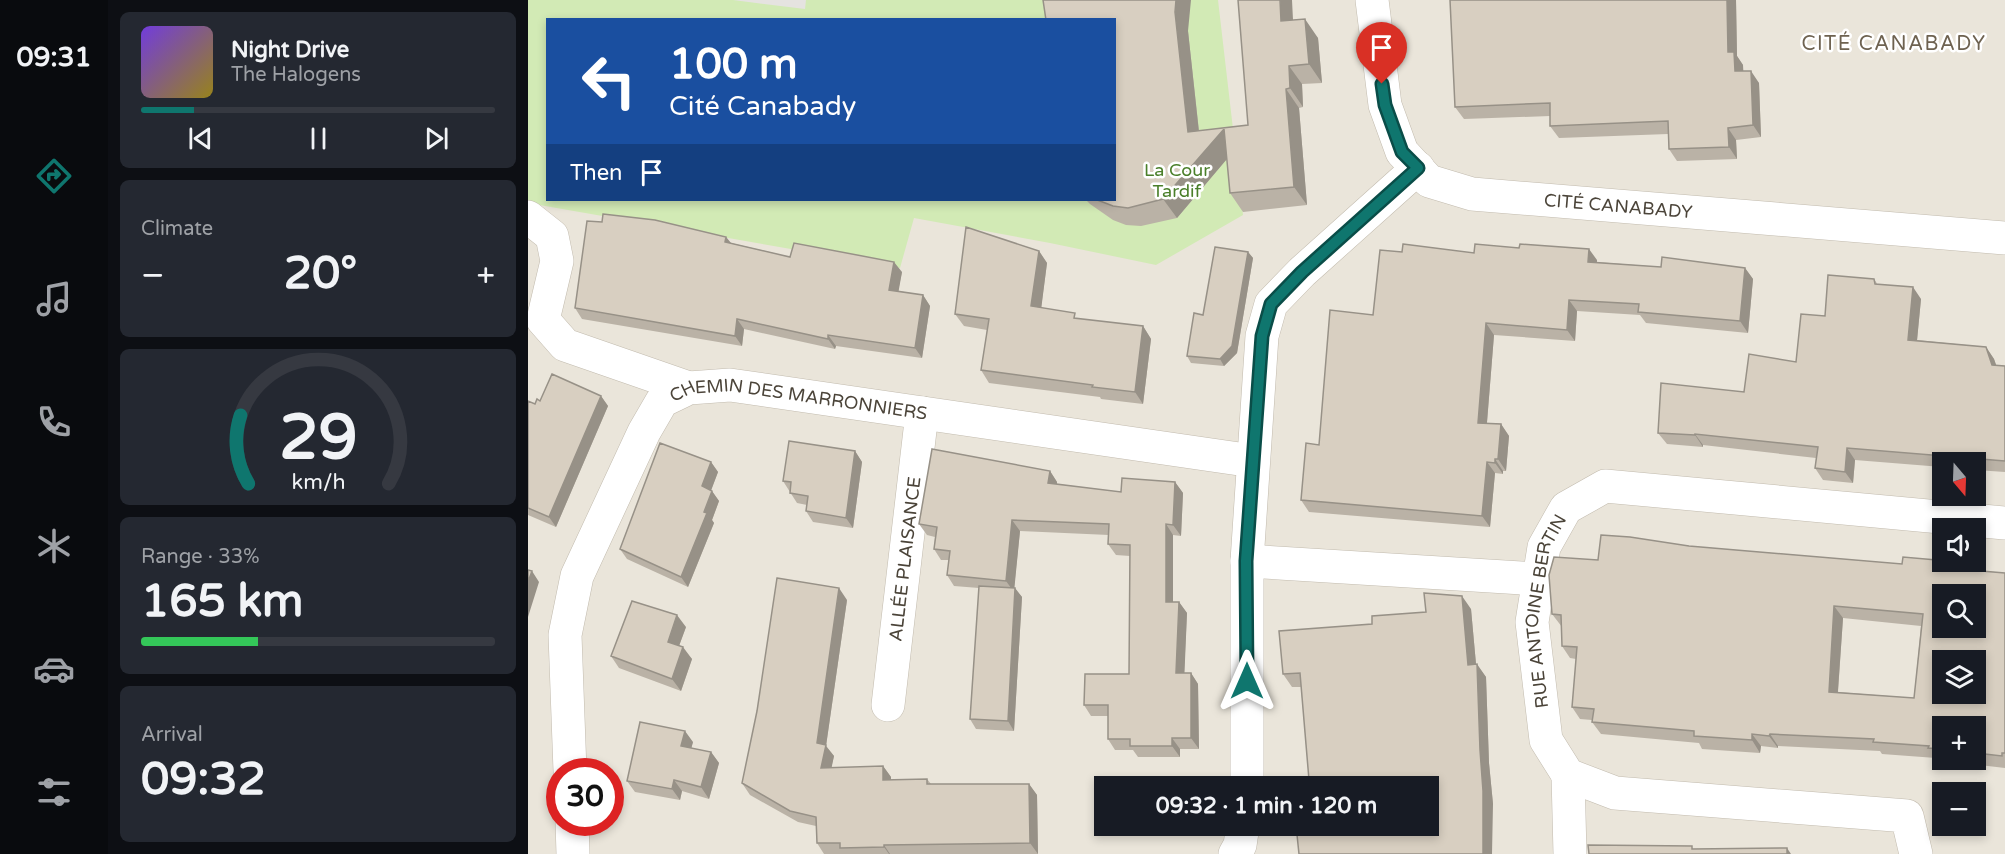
<!DOCTYPE html>
<html lang="en">
<head>
<meta charset="utf-8">
<style>
	body { margin:0; font-family:"Varela Round",sans-serif; background:#242831; color:#f1f3f6; height:100vh; display:flex; flex-direction:column; font-size:22px; white-space:nowrap }
	* { box-sizing:border-box; margin:0 }
	p { font-size:20px; color:#9ea1a6 }
	.icon { flex:none; width:33px; height:33px; fill:none; stroke:currentColor; stroke-width:2; stroke-linecap:round; stroke-linejoin:round }
	.map { position:relative; flex:1; overflow:hidden }
	.sheet { display:flex; flex-direction:column; gap:12px; padding:12px; background:#0d0f14; width:420px }
	.sheet>* { flex:none }
	.hud { position:absolute; left:18px; top:18px; width:570px; height:183px; border-radius:0px; box-shadow:0 3px 9px #0003; background:#1a4fa0; color:#fff; overflow:hidden }
	.needle { width:39px; rotate:161deg }
	.tools { position:absolute; left:1404px; top:452px; display:grid; gap:12px }
	.tools a { display:grid; place-items:center; width:54px; height:54px; border-radius:0px; background:#171b24; box-shadow:0 3px 9px #0003; font-size:30px }
	.speed { position:absolute; left:18px; top:758px; display:flex; gap:12px; font-size:30px; font-weight:700; text-align:center }
	.speed>* { display:grid; place-content:center; width:78px; height:78px; border-radius:50%; background:#171b24; box-shadow:0 3px 9px #0003; line-height:1 }
	.speed .limit { border:9px solid #d22; background:#fff; color:#111 }
	.pin { position:absolute; display:grid; place-items:center; width:51px; height:51px; color:#fff; margin:-62px -26px; border-radius:50% 50% 50% 0; rotate:-45deg; box-shadow:0 0 6px #0007 }
	.pin .icon { rotate:45deg }
	.me { position:absolute; width:66px; margin:-33px; rotate:0deg; stroke-linejoin:round; filter:drop-shadow(0 0 4px #0008) }
	.turn { display:flex; align-items:center; gap:21px; height:126px; padding:0 24px; font-size:27px }
	.turn .icon { width:78px; height:78px; stroke-width:2.5 }
	.turn b { display:block; font-size:42px; line-height:51px }
	.then { display:flex; align-items:center; height:57px; padding:0 24px; background:#0003; gap:12px; font-size:22px }
	.big { font-size:45px; font-weight:700; line-height:1.1 }
	.sheet .card { flex:1; display:flex; flex-direction:column; justify-content:center; gap:9px; min-width:0; padding:0 21px; border-radius:9px; background:#242831 }
	.sheet .dial { align-items:center; gap:0 }
	.dial svg { height:156px; overflow:visible; fill:none; stroke:#363941; stroke-width:7; stroke-linecap:round; text-anchor:middle }
	.dial text { fill:#f1f3f6; stroke:none }
	.song { display:flex; align-items:center; gap:18px }
	.cover { width:72px; height:72px; border-radius:9px; background:linear-gradient(135deg,hsl(260 70% 55%),hsl(50 70% 35%)) }
	.played { height:6px; border-radius:3px; background:linear-gradient(90deg,#0f766e 15%,#363941 15%) }
	.keys { display:flex; justify-content:space-around; direction:ltr }
	.heat { display:flex; justify-content:space-between; align-items:center; font-size:33px; direction:ltr }
	.charge { height:9px; border-radius:4px; background:linear-gradient(90deg,#34c759 33%,#363941 0) }
	.trip { position:absolute; left:566px; top:776px; width:345px; height:60px; border-radius:0px; background:#171b24; box-shadow:0 3px 9px #0003; font-weight:700; line-height:60px; text-align:center }
	main { display:flex; flex:1; min-height:0 }
	.tabs { display:flex; flex-direction:column; width:108px; justify-content:space-around; align-items:center; background:#090b0e; color:#9ea1a6 }
	.tabs .icon { width:42px; height:42px }
	.tabs .active { color:#0f766e }
	.tabs b { font-size:27px; color:#f1f3f6 }
	.map>svg:first-child { display:block }
	.residential { fill:#eae5da; fill-rule:evenodd }
	.green { fill:#d2eab5; fill-rule:evenodd }
	.parking { fill:#e5e3e0 }
	.lines { fill:none; stroke-linecap:round; stroke-linejoin:round }
	.minor-casing { stroke:#c2bbae; stroke-width:34 }
	.minor { stroke:#fff; stroke-width:33 }
	.wall { fill:#bab2a6; fill-rule:evenodd }
	.shaded-wall { fill:#979187 }
	.building { fill:#d8cfc1; stroke:#979187; stroke-width:1.5; fill-rule:evenodd }
	.route-casing { stroke:#0a4d48; stroke-width:15 }
	.route { stroke:#0f766e; stroke-width:10 }
	.labels { text-anchor:middle; dominant-baseline:central; stroke-width:5; stroke-linejoin:round; paint-order:stroke }
	.park-label { font-size:18px; fill:#4a7f2a; stroke:#fff }
	.street-label { font-size:18px; fill:#4b4439; stroke:#fff }
	.neighbourhood-label { font-size:20px; letter-spacing:1.5px; fill:#6e6250; stroke:#fff }
</style>
</head>
<body>
<main>
<nav class="tabs">
<b>09:31</b>
<svg class="icon active" aria-label="directions" viewBox="0 0 24 24"><path d="M12 3l9 9-9 9-9-9zM9 14v-3h6M13 9l2 2-2 2"/></svg>
<svg class="icon" aria-label="music" viewBox="0 0 24 24"><path d="M9 18V5l10-2v13"/><circle cx="6" cy="18" r="3"/><circle cx="16" cy="16" r="3"/></svg>
<svg class="icon" aria-label="phone" viewBox="0 0 24 24"><path d="M5 4h4l2 5-3 2q2 4 5 5l2-3 5 2v4C11 20 4 13 5 4z"/></svg>
<svg class="icon" aria-label="climate" viewBox="0 0 24 24"><path d="M12 3v18M4 7l16 10M4 17L20 7"/></svg>
<svg class="icon" aria-label="car" viewBox="0 0 24 24"><path d="M5 17H2v-5l4-1 3-4h7l3 4 3 1v5h-3M9 17h6M6 11h13"/><circle cx="7" cy="17" r="2"/><circle cx="17" cy="17" r="2"/></svg>
<svg class="icon" aria-label="filters" viewBox="0 0 24 24"><path d="M4 7h16M4 17h16"/><circle cx="9" cy="7" r="2"/><circle cx="15" cy="17" r="2"/></svg>
</nav>
<section class="sheet">
<div class="card">
<div class="song"><i class="cover"></i><div><b>Night Drive</b><p>The Halogens</p></div></div>
<div class="played"></div>
<div class="keys"><svg class="icon" aria-label="previous" viewBox="0 0 24 24"><path d="M18 5L8 12l10 7zM5 5v14"/></svg><svg class="icon" aria-label="pause" viewBox="0 0 24 24"><path d="M8 5v14M16 5v14"/></svg><svg class="icon" aria-label="next" viewBox="0 0 24 24"><path d="M6 5l10 7-10 7zM19 5v14"/></svg></div>
</div>
<div class="card"><p>Climate</p>
<div class="heat"><a>−</a><b class="big">20°</b><a>+</a></div>
</div>
<div class="card dial"><svg viewBox="0 0 100 80">
<path d="M14 69A42 42 0 1 1 86 69"/>
<path d="M14 69A42 42 0 0 1 10 34" stroke="#0f766e"/>
<text x="50" y="56" font-size="32" font-weight="700">29</text>
<text x="50" y="72" font-size="11">km/h</text>
</svg></div>
<div class="card"><p>Range · 33%</p><b class="big">165 km</b><div class="charge"></div></div>
<div class="card"><p>Arrival</p><b class="big">09:32</b></div>
</section>
<div class="map">
<svg width="1477" height="854" viewBox="0 0 1477 854">
	<rect width="100%" height="100%" fill="#f6f3ec"/>
	<path class="residential" d="M0,0H1477V854H0ZM20,20H586V200H20ZM1414,462H1448V495H1414ZM1414,528H1448V561H1414ZM1414,594H1448V627H1414ZM1414,660H1448V693H1414ZM1414,726H1448V759H1414ZM32,771H82V822H32ZM576,786H900V825H576ZM1414,792H1448V825H1414Z"/>
	<path class="green" d="M0,0H690L715,215L628,265L522,243L386,218L372,268L0,203ZM20,20H586V200H20Z"/>
	<path class="parking" d="M205,0H278L277,9Z"/>
	<g class="lines">
		<defs>
			<g id="minor">
				<path id="s1" d="M844,0L857,105L874,152L901,181L944,194L1477,238"/>
				<path d="M0,217L24,236L29,261L15,320L37,345L161,388"/>
				<path d="M719,561L1011,579"/>
				<path id="s2" d="M360,705L394,413"/>
				<path id="s3" d="M42,771L37,635L49,576L116,432L134,401L161,388L202,385L725,461"/>
				<path d="M1040,775L1042,854"/>
				<path d="M719,786V561L734,336L743,304L774,272L890,168"/>
				<path d="M44,822L45,854"/>
				<path d="M707,854L712,845L715,825"/>
				<path id="s4" d="M1388,854L1379,816L1087,793L1040,775L1018,740L1004,622L1016,547L1038,508L1077,486L1477,523"/>
			</g>
		</defs>
		<use href="#minor" class="minor-casing"/>
		<use href="#minor" class="minor"/>
	</g>
	<path class="wall" d="M922,0H1208L1209,56L1215,65V71L1231,83L1233,137L1208,140L1209,159L1149,161L1141,149L1140,134L1031,138L1022,126V116L936,119L927,107Z
		M765,20L790,38L794,83L774,84L775,107L771,108L779,205L715,212L702,193L699,159L649,218L613,226L598,225L585,220L562,204L558,200H586L660,31L671,131L720,125Z
		M198,237L203,243L262,257L374,272L370,291L395,295L402,306L394,358L308,346L307,349L216,329L214,346L54,319L47,308Z
		M511,251L519,263L513,308L551,319L615,326L623,339L615,404L573,399L572,397L461,383L453,370L459,330L436,326L427,314Z
		M720,252L725,258L709,353L696,366L663,363L659,356L675,315Z
		M874,252L946,253L1069,260V262L1133,267L1217,268L1225,279L1220,333L1118,323L1112,315L1049,311L1047,341L966,335L959,423L973,424L981,436L978,471H975V474L967,473L962,527L781,512L773,500L791,445L845,315Z
		M1346,279L1350,285L1393,299L1389,340L1458,347L1466,359L1468,365L1477,366V472L1448,470V462H1414V467L1327,460L1325,483L1295,480L1287,468L1288,458L1175,445V447L1139,444L1130,433L1216,392L1268,362L1297,316Z
		M73,396L80,406L28,527L0,515V401L7,404L12,401Z
		M327,451L334,462L325,528L285,522L278,511L279,505L269,503L255,481Z
		M183,462L190,472L183,490L191,501L184,520L186,523L160,587L99,559L92,549Z
		M522,471L529,482V484L593,492L647,482L655,493L653,536L645,535V602H651L659,613L656,673H663L670,684L671,749H652V757H610L605,750H587L580,739V716H563L556,705L601,674L602,556L588,555L580,544L581,535L492,531L486,588L494,597L486,731L448,729L442,719L451,588L426,586L419,575L421,560H413L406,549L407,537L399,535L391,524Z
		M1161,546L1374,564L1431,562L1435,569L1477,573V768L1409,760L1408,758L1354,754L1352,751L1250,746V748L1233,746L1232,753L1174,749L1171,743L1073,734L1064,722V720L1052,719L1044,707L1048,659L1042,658L1034,646V627L1024,614L1070,560ZM1315,618L1393,626L1386,698L1310,692ZM1414,726H1448V759H1414Z
		M319,600L298,746L306,756L303,768L355,766L363,777V780L399,779L403,784H501L509,795L510,854H296L289,843L288,826L270,822L222,795L214,783Z
		M943,609L948,664L958,677L961,763L965,804L781,780L773,687H764L755,674L844,624Z
		M158,627L151,646L164,659L153,691L91,668L83,656Z
		M165,742L163,748L183,752L191,763L181,799L154,791L152,800L107,792L99,781Z"/>
	<path class="shaded-wall" d="M648,0H663L660,31L673,151L660,132L647,12Z
		M752,0H764L766,40L753,21Z
		M1199,0H1208L1209,56L1215,65L1216,83L1207,71L1200,52Z
		M777,19L790,38L794,83L781,64Z
		M761,66L774,84L775,107L762,88Z
		M1223,71L1231,83L1233,137L1225,125Z
		M758,89L771,108L779,205L766,187Z
		M1200,128L1208,140L1209,159L1201,147Z
		M696,129L709,147L649,218L635,199Z
		M198,237L206,247L197,242Z
		M1061,249L1069,260L1068,273L1060,262Z
		M511,251L519,263L512,318L503,306Z
		M720,252L725,258L709,353L696,366L692,359Z
		M366,262L374,272L369,300L361,290Z
		M1217,268L1225,279L1220,333L1212,321Z
		M1385,287L1393,299L1388,351L1380,340Z
		M395,295L402,306L394,358L387,348Z
		M1041,300L1049,311L1047,341L1039,330Z
		M209,319L216,329L214,346L207,336Z
		M958,323L966,335L958,434L950,423Z
		M615,326L623,339L615,404L607,392Z
		M300,335L308,346L307,349L300,339Z
		M1458,347L1466,359L1472,376L1464,365Z
		M73,396L80,406L28,527L21,517Z
		M973,424L981,436L978,471L970,459Z
		M1167,434L1175,445V447L1167,435Z
		M1319,448L1327,460L1325,483L1317,472Z
		M327,451L334,462L325,528L318,518Z
		M967,459L975,471V474L967,463Z
		M183,462L190,472L181,496L174,486Z
		M959,462L967,473L962,527L954,516Z
		M522,471L529,482L528,494L520,483Z
		M647,482L655,493L653,536L645,525Z
		M184,491L191,501L184,520L186,523L160,587L153,577Z
		M484,520L492,531L486,592L478,581Z
		M638,524L645,535V613L638,602Z
		M1431,562L1439,575L1430,569Z
		M4,571L11,582L0,617V582Z
		M311,588L319,600L298,746L306,756L301,780L293,768L289,743Z
		M487,588L494,597L486,731L480,721Z
		M934,596L943,609L949,675V664L958,677L961,763L965,804L964,854H955Z
		M651,602L659,613L656,684L648,673Z
		M1306,606L1315,618L1309,704L1301,692Z
		M149,615L158,627L148,654L140,642Z
		M155,647L164,659L153,691L144,679Z
		M663,673L670,684L671,749L663,738Z
		M157,731L165,742L161,757L153,746Z
		M1224,734L1233,746L1232,753L1224,740Z
		M1242,734L1250,746V748L1241,736Z
		M644,738L652,749V757L644,746Z
		M183,752L191,763L181,799L173,787Z
		M355,766L363,777V792L355,780Z
		M146,780L154,791L152,800L144,789Z
		M501,784L509,795L510,854L502,843Z
		M356,845L362,854H361L356,847Z
		M1259,848L1263,854H1259Z"/>
	<path class="building" d="M515,0H648L647,12L660,132L720,125L710,0H752L753,21L777,19L781,64L761,66L762,88L758,89L766,187L702,193L696,129L635,199L600,208L585,206L572,201L569,200H586V20H518Z
		M922,0H1199L1200,52H1206L1207,71H1223L1225,125L1200,128L1201,147L1141,149L1140,121L1022,126V103L927,107Z
		M75,214L127,220L198,237L197,242L262,257L266,243L366,262L361,290L395,295L387,348L300,335V339L209,319L207,336L47,308L59,221L74,222Z
		M438,227L511,251L503,306L547,313L546,318L615,326L607,392L564,387L565,385L453,370L461,319L427,314Z
		M875,244L946,253L947,244L991,248L992,244L1061,249L1060,262L1133,267L1134,257L1217,268L1212,321L1110,312L1111,304L1041,300L1039,330L958,323L950,423L973,424L970,459H967V463L959,462L954,516L773,500L778,443L791,445L802,310L845,315L852,250L874,252Z
		M687,247L720,252L704,346L692,359L659,356L666,313L675,315Z
		M1300,275L1346,279L1347,284L1385,287L1380,340L1458,347L1464,365L1477,366V461L1319,448L1317,472L1287,468L1290,447L1167,434V435L1130,433L1133,383L1216,392L1221,354L1268,362L1273,314L1297,316Z
		M24,374L73,396L21,517L0,508V401L7,404L9,399L12,401Z
		M261,441L327,451L318,518L278,511L280,496L262,493L263,482L255,481Z
		M132,443L183,462L174,486L184,491L176,512L179,513L153,577L92,549Z
		M404,449L522,471L520,483L593,492L594,478L647,482L645,525L638,524V602H651L648,673H663V738H644V746H602V739H580V705H556L557,674H601L602,545L580,544L581,524L484,520L478,581L419,575L422,551L406,549L409,527L391,524Z
		M1073,535L1102,537L1161,546L1374,564L1375,557L1431,562L1430,569L1477,573V753H1474V756L1448,753V726H1414V749L1400,748L1401,746L1345,742L1346,739L1242,734L1241,736L1224,734V740L1166,736V731L1064,722L1066,709L1044,707L1049,647L1034,646L1033,615L1024,614L1021,575L1026,557L1070,560ZM1414,594H1448V627H1414ZM1306,606L1395,614L1386,698L1301,692ZM1414,660H1448V693H1414Z
		M0,570L4,571L0,582Z
		M249,578L311,588L289,743L298,745L293,768L355,766V780L399,779V784H501L502,843L356,845V847L312,848V843H289L288,817L262,811L214,783L229,711Z
		M451,586L487,588L480,721L442,719Z
		M896,593L934,596L940,665L949,664L952,750L955,791V854H771L768,825H900V786H765L764,781L781,780L772,673L755,674L751,631L844,624V616L898,612Z
		M104,601L149,615L140,642L155,647L144,679L83,656Z
		M112,722L157,731L153,746L183,752L173,787L146,780L144,789L99,781Z
		M1060,845L1164,846V849L1259,848V854H1061Z"/>
	<g class="lines">
		<defs>
			<path id="route" d="M719,681L718,561L734,336L743,304L774,272L890,168L874,152L857,105L854,84"/>
		</defs>
		<use href="#route" class="route-casing"/>
		<use href="#route" class="route"/>
	</g>
	<g class="labels">
		<g class="park-label">
			<text x="649" y="170">La Cour<tspan x="649" dy="21">Tardif</tspan></text>
		</g>
		<g class="street-label">
			<text stroke="none"><textPath href="#s1" startOffset="387">CITÉ CANABADY</textPath></text>
			<text stroke="none"><textPath href="#s3" startOffset="531">CHEMIN DES MARRONNIERS</textPath></text>
			<text stroke="none"><textPath href="#s2" startOffset="147">ALLÉE PLAISANCE</textPath></text>
			<text stroke="none"><textPath href="#s4" startOffset="555">RUE ANTOINE BERTIN</textPath></text>
		</g>
		<g class="neighbourhood-label">
			<text x="1366" y="44">CITÉ CANABADY</text>
		</g>
	</g>
</svg>
<div class="tools">
<a><svg class="needle" viewBox="-14 -14 28 28"><path d="M0-13l5 13h-10z" fill="#e53935"/><path d="M0 13l5-13h-10z" fill="#9ea1a6"/></svg></a>
<a><svg class="icon" aria-label="sound" viewBox="0 0 24 24"><path d="M4 9h4l5-4v14l-5-4H4zM17 9q2 3 0 6"/></svg></a>
<a><svg class="icon" aria-label="search" viewBox="0 0 24 24"><circle cx="10" cy="10" r="6"/><path d="M15 15l6 6"/></svg></a>
<a><svg class="icon" aria-label="layers" viewBox="0 0 24 24"><path d="M12 4l9 5-9 5-9-5zM3 14l9 5 9-5"/></svg></a>
<a>+</a>
<a>−</a>
</div>
<div class="speed"><div class="limit">30</div></div>
<div class="pin" style="left:854px;top:84px;background:#d93025"><svg class="icon" aria-label="arrive" viewBox="0 0 24 24"><path d="M6 21V4h12l-3 4 3 4H6"/></svg></div>
<svg class="me" style="left:719px;top:681px" viewBox="-20 -20 40 40"><path d="M0-17L14 15 0 8-14 15z" fill="#0f766e" stroke="#fff" stroke-width="4"/></svg>
<div class="trip">09:32 · 1 min · 120 m</div>
<div class="hud">
<div class="turn"><svg class="icon" aria-label="left" viewBox="0 0 24 24"><path d="M17 20v-9H6M10 6l-5 5 5 5"/></svg><div><b>100 m</b>Cité Canabady</div></div>
<div class="then">Then<svg class="icon" aria-label="arrive" viewBox="0 0 24 24"><path d="M6 21V4h12l-3 4 3 4H6"/></svg></div>
</div>
</div>
</main>
</body>
</html>
